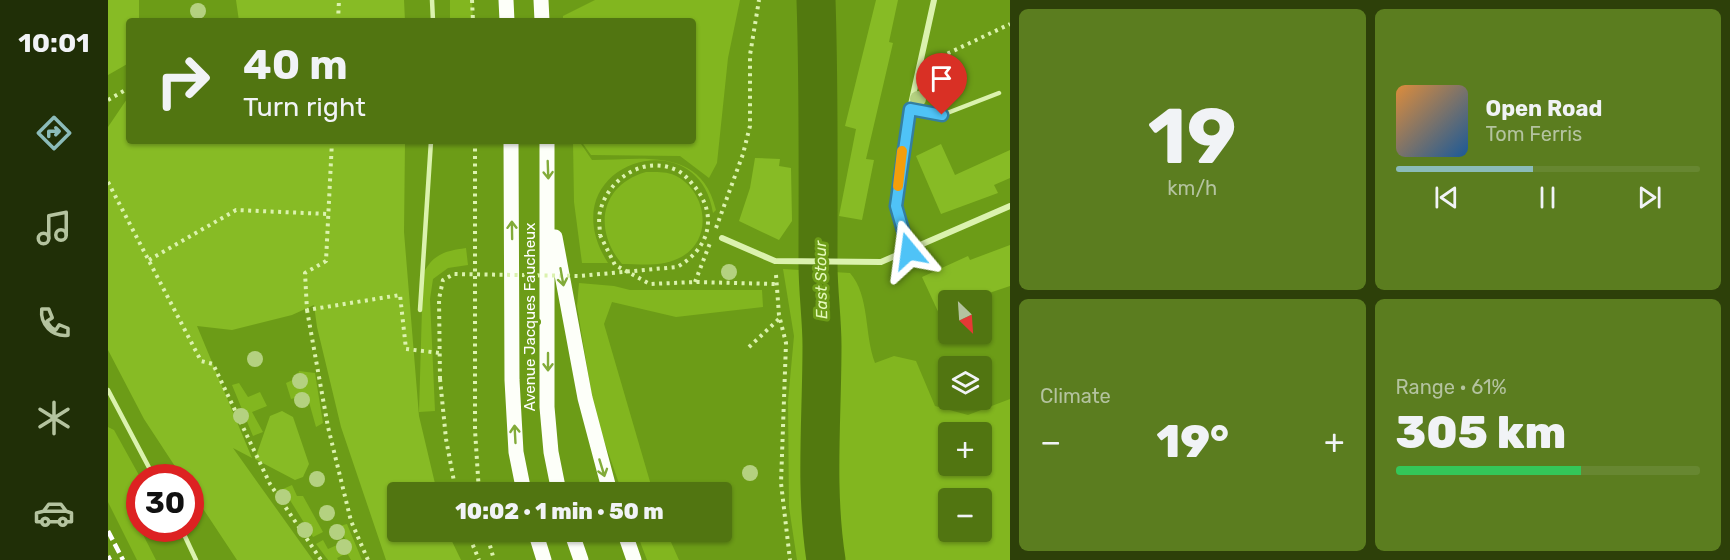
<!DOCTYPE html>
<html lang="en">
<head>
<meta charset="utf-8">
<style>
	body { margin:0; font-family:Rubik,sans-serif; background:#5b7d1f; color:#f1f3f6; height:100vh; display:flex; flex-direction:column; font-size:22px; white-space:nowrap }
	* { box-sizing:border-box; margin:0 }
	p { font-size:20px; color:#b4c39f }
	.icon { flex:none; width:33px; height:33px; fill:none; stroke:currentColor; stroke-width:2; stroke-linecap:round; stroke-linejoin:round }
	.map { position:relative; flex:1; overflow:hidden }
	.drawer { display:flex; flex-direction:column; gap:9px; padding:9px; background:#2d4009; width:720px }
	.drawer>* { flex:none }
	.banner { position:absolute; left:18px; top:18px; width:570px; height:126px; border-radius:6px; box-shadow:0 2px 4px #0004; background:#517511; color:#f1f3f6; overflow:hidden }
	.needle { width:39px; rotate:155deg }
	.controls { position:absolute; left:830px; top:290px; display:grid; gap:12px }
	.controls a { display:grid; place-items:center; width:54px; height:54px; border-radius:6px; background:#517511; box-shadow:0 2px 4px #0004; font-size:30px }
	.speed { position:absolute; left:18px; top:464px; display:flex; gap:12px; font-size:30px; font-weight:700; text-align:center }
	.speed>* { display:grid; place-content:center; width:78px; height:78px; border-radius:50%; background:#517511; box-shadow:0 2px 4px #0004; line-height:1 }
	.speed .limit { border:9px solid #d22; background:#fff; color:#111 }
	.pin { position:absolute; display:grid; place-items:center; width:51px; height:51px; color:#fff; margin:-62px -26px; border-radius:50% 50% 50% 0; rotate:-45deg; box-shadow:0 0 6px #0007 }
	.pin .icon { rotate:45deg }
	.me { position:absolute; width:66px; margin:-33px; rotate:344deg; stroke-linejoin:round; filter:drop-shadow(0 0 4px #0008) }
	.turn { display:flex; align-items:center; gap:21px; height:126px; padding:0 18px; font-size:27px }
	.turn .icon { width:78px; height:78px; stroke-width:2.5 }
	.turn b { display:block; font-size:42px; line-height:51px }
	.big { font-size:45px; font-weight:800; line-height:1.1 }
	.drawer .card { flex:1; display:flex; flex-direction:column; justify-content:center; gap:9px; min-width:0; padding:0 21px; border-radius:9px; background:#5b7d1f }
	.drawer .dial { align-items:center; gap:0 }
	.dial b { font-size:78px; line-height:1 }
	.song { display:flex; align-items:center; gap:18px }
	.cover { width:72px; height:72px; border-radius:9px; background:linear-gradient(135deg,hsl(30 70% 55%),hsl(210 70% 35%)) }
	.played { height:6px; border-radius:3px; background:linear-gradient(90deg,#8bbbb9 45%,#678731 45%) }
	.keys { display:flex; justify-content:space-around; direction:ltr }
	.heat { display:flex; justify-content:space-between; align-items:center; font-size:33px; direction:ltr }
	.charge { height:9px; border-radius:4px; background:linear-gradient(90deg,#34c759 61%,#678731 0) }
	.drawer .tiles { flex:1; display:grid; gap:9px; grid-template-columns:repeat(2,1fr) }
	.trip { position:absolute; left:279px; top:482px; width:345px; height:60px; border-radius:6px; background:#517511; box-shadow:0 2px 4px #0004; font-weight:800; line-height:60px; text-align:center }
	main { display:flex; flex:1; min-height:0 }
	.tab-bar { display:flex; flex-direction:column; width:108px; justify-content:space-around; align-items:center; background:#202f07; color:#b4c39f }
	.tab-bar .icon { width:42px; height:42px }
	.tab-bar .selected { color:#8bbbb9 }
	.tab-bar b { font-size:27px; color:#f1f3f6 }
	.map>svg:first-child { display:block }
	.green { fill:#82b61f; fill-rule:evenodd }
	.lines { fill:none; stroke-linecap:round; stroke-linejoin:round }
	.river { stroke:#52790f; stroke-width:39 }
	.building { fill:#87bb25 }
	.path { stroke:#dbf2ae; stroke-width:4; stroke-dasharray:3 4.5; stroke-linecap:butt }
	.service { stroke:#dbf2ae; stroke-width:4.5 }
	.minor { stroke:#dbf2ae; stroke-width:6 }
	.primary { stroke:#fdfff9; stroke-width:15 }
	.rail { stroke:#fff; stroke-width:4.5; stroke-dasharray:10 4.5; stroke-linecap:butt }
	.path-bridge { stroke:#dbf2ae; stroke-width:4; stroke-dasharray:3 4.5; stroke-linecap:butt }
	.tree { fill:#b4d180 }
	.oneway { stroke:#82ab39 }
	.route-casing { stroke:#337fa1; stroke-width:15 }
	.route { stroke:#4fc3f7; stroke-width:10 }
	.slow { stroke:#f59e0b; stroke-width:10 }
	.labels { text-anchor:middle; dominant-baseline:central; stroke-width:6; stroke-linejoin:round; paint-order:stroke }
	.street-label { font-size:15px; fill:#fff; stroke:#6c9c17 }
	.water-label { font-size:16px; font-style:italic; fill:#e4f9ba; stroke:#6c9c17 }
</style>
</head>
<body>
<main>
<nav class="tab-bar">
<b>10:01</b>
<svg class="icon selected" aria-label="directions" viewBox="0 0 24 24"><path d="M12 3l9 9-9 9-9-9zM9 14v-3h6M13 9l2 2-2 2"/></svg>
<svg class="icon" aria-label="music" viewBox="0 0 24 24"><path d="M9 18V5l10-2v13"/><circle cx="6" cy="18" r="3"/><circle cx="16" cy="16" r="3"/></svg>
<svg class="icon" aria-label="phone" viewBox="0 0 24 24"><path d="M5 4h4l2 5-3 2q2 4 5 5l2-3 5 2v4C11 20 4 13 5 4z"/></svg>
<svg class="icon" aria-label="climate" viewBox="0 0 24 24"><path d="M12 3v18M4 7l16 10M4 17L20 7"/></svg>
<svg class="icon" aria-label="car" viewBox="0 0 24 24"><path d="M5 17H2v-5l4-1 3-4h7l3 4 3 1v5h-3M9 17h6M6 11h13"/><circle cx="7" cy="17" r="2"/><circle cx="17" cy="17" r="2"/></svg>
</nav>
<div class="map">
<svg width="902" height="560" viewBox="0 0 902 560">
	<rect width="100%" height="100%" fill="#6c9c17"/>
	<path class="green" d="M342,0H364L365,21H342Z
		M487,0H632L620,58L609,163L601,178L572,156L483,155L473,141H585V21H455V16Z
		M465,141H471L484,160C535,160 593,146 608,210L605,213C590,116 438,165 500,263H474L466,202Z
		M538,172C549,172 560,171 570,177C601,195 605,244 569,259C552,267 532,264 514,264C485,230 492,185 538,172Z
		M358,248L360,265L340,268L325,279L322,299L327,411L311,412L315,274C325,254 337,251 358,248Z
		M675,269L742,273C762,296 756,334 767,363L786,356L808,361L827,406L860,415L902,399V560H689L681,507L680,401L686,336ZM840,432H873V465H840ZM840,498H873V531H840Z
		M471,283L506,286L522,290H654L655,307L568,317L504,302L496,324L545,492H514L487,415L469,306Z
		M191,371L207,373L215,423L208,427L199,395L183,399L178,383L189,378Z
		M131,383L140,397L152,392L159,406L144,412L155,432L145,436L124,385Z
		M0,427L6,430L32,477L31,495L21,507L48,560H29L0,502Z
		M184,485L189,496H195L215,532L205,537L175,489Z
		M239,524L254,560H243L239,553L229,558L230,560H220L208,544L215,540L220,549L238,541L231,526Z
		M528,531H558L571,560H539Z"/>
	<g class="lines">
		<path class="river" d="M708,0C711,88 710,176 710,264C710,292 714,319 714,346C714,418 707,489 718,560"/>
	</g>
	<path class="building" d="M0,0H31V21H21V63L0,75Z
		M128,0H296L297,21H131Z
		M768,0H790L781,42L785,43L758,159L766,160L754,220L731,216L748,129L737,126Z
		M21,96V141H297L296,232L311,416L329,492H290V531H339L353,560H278L233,427L209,327L206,305L184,315L124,330L89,326L144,458L125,448L205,560H129L82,489V477H74L36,419L0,350V127Z
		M833,144L847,175L902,150V178L886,185L890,193L833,214L808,156Z
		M647,158L672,159L671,166L683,168L684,221L671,240L631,221L642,188Z
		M902,245V286L875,295L878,300H840V333L814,277L860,256L862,260Z
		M174,411L185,417L201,464L195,477L187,480L147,459L162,416Z"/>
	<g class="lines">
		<path class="path" d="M364,0L365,21
			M230,21L231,0
			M826,60L902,24
			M0,100L21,88
			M224,141L218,261L197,273L199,310L292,295L298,349L332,353
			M367,141V430L371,492
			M0,182L93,361L105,364L162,484L213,560
			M608,228L635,154L642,126V55L651,0
			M492,235L507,265L542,284L587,282L668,284
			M41,260L128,210L220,214
			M668,275L671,315L678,343L673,483L682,560
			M587,282L602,243
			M199,310L220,427L243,521L260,560
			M641,347L672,318
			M332,379L338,439L348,492
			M359,531L371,560
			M378,531L386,560"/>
		<path class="service" d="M324,0L325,21
			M802,109L834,115L891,93
			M312,310L323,141
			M0,390L46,477
			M73,528L88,560"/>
		<path class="minor" d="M614,238L667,261L773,262L902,206
			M801,251L788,206L802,109L826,0"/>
		<path class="primary" d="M398,0L399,21
			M433,0L434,21
			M403,141L404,380L408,452L416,492
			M439,141V407L443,452L451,492
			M447,237L477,398L502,492
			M427,531L436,560
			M463,531L473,560
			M516,531L526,560"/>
		<path class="rail" d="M0,531L15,560
			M0,556L2,560"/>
		<path class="path-bridge" d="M332,379L331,299L335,280L346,274L471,276L569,267C600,250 611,217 587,187C581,180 575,172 566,169C534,156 499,180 492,212C490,219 492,228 492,235"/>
	</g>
	<g class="tree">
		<circle cx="90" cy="11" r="8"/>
		<circle cx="838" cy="83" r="8"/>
		<circle cx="810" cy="99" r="8"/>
		<circle cx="621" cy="272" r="8"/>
		<circle cx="147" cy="359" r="8"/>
		<circle cx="192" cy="381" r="8"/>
		<circle cx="194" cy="400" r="8"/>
		<circle cx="133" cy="416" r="8"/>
		<circle cx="642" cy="473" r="8"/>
		<circle cx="209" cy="479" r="8"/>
		<circle cx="175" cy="497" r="8"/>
		<circle cx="219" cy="513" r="8"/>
		<circle cx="197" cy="530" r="8"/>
		<circle cx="229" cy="532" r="8"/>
		<circle cx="236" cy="547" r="8"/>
	</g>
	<defs><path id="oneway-shaft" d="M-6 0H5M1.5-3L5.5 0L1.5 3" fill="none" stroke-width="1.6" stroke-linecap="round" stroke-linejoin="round" transform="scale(1.5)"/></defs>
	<g class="oneway">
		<use href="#oneway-shaft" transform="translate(440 170) rotate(88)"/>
		<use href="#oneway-shaft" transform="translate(404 230) rotate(-91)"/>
		<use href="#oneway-shaft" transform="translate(454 277) rotate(80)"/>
		<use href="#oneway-shaft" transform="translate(440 362) rotate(90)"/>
		<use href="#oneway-shaft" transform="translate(407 434) rotate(-93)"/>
		<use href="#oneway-shaft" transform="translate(494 468) rotate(73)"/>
	</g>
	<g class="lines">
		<defs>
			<path id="route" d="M801,251L788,206L802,109L834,115"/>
		</defs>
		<use href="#route" class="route-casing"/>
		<use href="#route" class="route"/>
		<path class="slow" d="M790,186L794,151"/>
	</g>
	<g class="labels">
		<g class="street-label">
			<text transform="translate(422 317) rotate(-90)">Avenue Jacques Faucheux</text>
		</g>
		<g class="water-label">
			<text transform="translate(713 280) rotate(-91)">East Stour</text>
		</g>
	</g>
</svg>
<div class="controls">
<a><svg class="needle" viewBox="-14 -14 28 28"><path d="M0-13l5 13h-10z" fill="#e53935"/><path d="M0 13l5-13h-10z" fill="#b4c39f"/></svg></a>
<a><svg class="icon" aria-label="layers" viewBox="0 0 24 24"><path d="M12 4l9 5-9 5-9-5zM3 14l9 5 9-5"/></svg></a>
<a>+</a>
<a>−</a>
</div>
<div class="speed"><div class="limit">30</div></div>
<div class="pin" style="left:834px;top:115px;background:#d93025"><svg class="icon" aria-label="arrive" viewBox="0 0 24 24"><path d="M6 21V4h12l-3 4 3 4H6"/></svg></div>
<svg class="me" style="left:801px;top:251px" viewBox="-20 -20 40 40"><path d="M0-17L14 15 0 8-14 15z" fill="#4fc3f7" stroke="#fff" stroke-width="4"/></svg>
<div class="trip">10:02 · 1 min · 50 m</div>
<div class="banner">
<div class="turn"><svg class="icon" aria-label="right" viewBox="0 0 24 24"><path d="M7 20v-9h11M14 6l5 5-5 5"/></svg><div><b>40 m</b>Turn right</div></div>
</div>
</div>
<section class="drawer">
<div class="tiles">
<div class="card dial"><b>19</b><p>km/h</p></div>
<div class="card">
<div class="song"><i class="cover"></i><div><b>Open Road</b><p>Tom Ferris</p></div></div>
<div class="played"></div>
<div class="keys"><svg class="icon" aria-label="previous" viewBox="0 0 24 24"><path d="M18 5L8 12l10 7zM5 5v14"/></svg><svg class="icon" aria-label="pause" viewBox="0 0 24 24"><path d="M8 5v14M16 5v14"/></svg><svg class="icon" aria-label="next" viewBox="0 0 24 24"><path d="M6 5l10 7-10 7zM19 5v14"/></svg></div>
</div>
<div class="card"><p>Climate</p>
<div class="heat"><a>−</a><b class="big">19°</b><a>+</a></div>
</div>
<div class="card"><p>Range · 61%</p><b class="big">305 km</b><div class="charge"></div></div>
</div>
</section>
</main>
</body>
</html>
